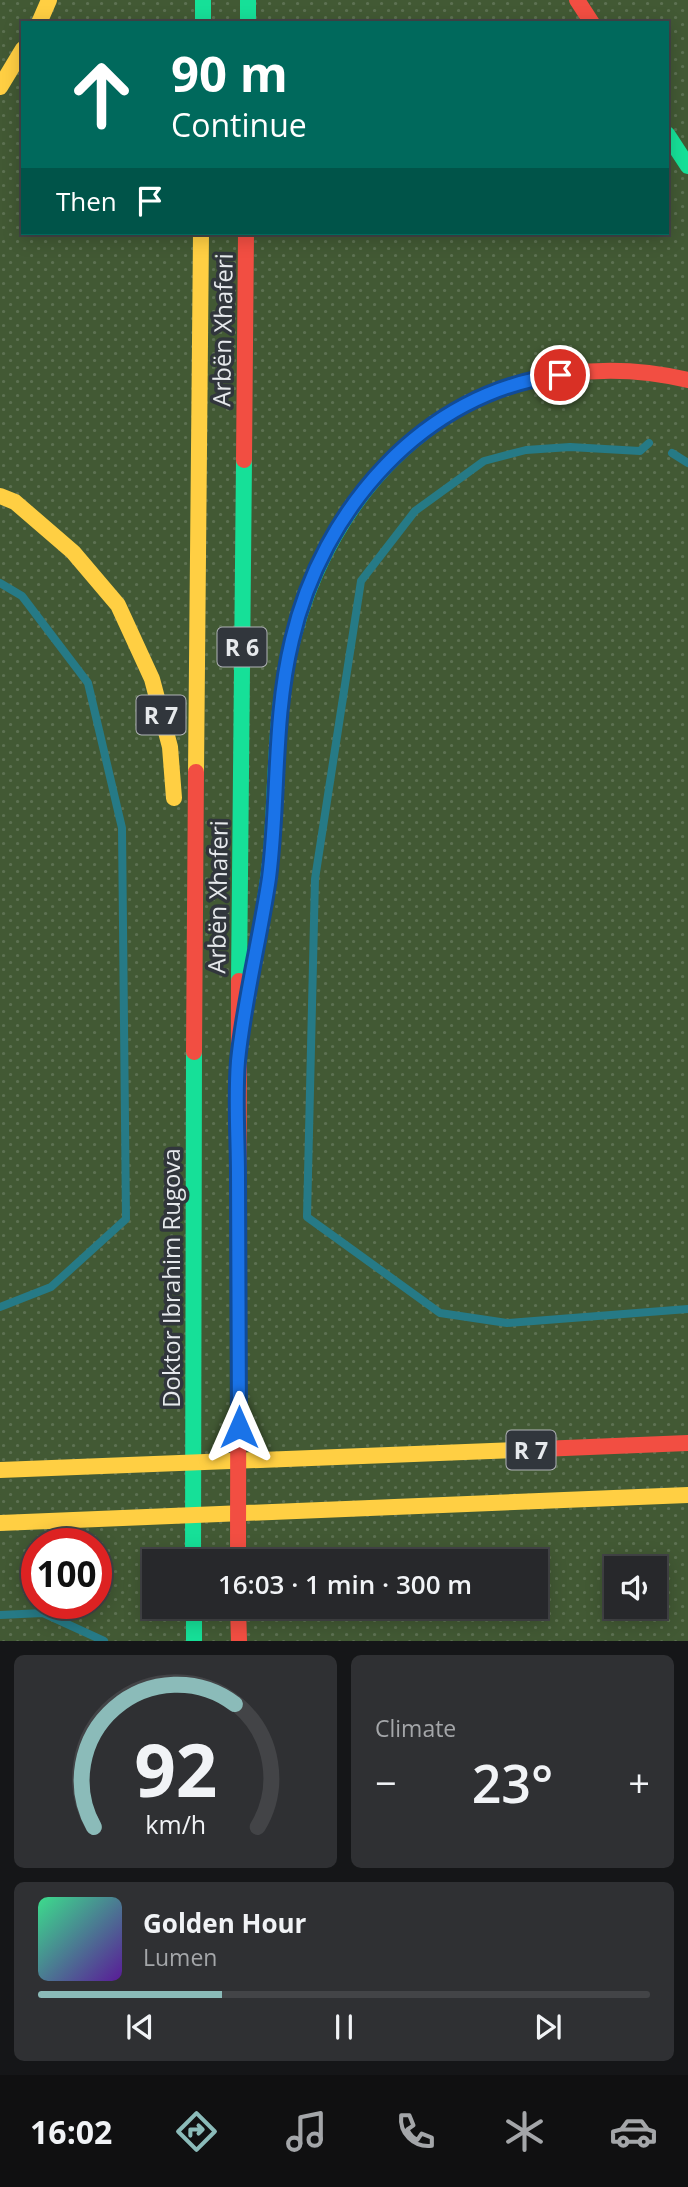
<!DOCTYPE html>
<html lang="en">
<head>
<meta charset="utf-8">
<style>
	body { margin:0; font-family:"Open Sans",sans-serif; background:#2f3033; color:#f1f3f6; height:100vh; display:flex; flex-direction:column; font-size:26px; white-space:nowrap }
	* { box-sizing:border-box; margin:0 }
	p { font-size:23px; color:#a4a6a9 }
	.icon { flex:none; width:38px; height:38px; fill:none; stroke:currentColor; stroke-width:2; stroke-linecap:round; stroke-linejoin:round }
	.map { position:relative; height:1641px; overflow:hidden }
	.drawer { display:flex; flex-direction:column; gap:14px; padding:14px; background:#151618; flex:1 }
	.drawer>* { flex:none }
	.top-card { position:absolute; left:21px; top:21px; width:648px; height:214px; border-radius:0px; box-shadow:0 4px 18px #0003,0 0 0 2px #434447; background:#00695c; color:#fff; overflow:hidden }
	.buttons { position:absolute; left:604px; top:1556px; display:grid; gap:14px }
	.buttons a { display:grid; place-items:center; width:63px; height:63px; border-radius:0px; background:#27282b; box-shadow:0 4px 18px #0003,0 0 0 2px #434447; font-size:35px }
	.speed { position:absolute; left:21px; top:1528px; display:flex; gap:14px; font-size:35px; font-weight:700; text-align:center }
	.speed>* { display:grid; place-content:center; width:91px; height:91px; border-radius:50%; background:#27282b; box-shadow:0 4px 18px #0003,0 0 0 2px #434447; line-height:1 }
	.speed .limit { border:10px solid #d22; background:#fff; color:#111 }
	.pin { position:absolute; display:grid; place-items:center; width:60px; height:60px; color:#fff; margin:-30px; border:4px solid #fff; border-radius:50%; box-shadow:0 2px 7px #0007 }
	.me { position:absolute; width:77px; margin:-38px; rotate:0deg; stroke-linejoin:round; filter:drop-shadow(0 0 5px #0008) }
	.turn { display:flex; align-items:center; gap:24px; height:147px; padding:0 35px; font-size:32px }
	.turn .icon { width:91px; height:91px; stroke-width:2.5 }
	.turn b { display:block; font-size:49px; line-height:60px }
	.then { display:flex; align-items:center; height:66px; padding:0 35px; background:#0003; gap:14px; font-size:26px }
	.big { font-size:52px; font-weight:600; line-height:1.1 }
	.drawer .card { flex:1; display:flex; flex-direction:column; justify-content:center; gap:10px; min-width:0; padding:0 24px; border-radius:10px; background:#2f3033 }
	.drawer .dial { align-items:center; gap:0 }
	.dial svg { height:182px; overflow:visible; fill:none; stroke:#434447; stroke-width:7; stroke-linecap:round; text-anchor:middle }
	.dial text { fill:#f1f3f6; stroke:none }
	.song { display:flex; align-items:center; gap:21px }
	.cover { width:84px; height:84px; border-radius:10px; background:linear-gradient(135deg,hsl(150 70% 55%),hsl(270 70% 35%)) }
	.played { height:7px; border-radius:4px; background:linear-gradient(90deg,#8bbbb9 30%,#434447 30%) }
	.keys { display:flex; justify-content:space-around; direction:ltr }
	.heat { display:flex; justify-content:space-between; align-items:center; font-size:38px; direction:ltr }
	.drawer .tiles { flex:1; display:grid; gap:14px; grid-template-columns:1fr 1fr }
	.card:last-child { grid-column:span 2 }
	.trip { position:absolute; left:142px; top:1549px; width:406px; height:70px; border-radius:0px; background:#27282b; box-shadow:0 4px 18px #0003,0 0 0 2px #434447; font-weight:600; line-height:70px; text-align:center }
	.dock { display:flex; height:112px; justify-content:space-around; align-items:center; background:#101011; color:#a4a6a9 }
	.dock .icon { width:49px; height:49px }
	.dock .current { color:#8bbbb9 }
	.dock b { font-size:32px; color:#f1f3f6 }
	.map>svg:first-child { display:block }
	.grass { fill:url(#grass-dots); fill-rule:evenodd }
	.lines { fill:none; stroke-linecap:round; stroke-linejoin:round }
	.stream { stroke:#267a86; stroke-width:8 }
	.fast { stroke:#16e098; stroke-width:16 }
	.slow { stroke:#ffcf43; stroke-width:16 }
	.jam { stroke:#f24e42; stroke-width:16 }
	.route-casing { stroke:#114b97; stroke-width:18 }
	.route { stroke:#1a73e8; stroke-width:12 }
	.labels { text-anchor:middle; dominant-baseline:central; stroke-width:7; stroke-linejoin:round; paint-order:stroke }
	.shield { fill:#31363c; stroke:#b0b3b7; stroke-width:2 }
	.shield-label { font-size:23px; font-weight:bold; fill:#e6e9ec }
	.street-label { font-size:24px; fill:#e6e9ec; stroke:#31363c }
</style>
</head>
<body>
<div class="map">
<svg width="688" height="1641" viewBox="0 0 688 1641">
	<defs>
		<pattern id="grass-dots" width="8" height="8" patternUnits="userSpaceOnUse" patternTransform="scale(1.75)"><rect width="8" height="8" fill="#425934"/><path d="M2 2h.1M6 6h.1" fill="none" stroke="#5d7152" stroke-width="1.8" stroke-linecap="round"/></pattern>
	</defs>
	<rect width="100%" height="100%" fill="#343639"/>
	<path class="grass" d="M0,0H688V1641H0ZM23,23H667V233H23ZM37,1544H96V1603H37ZM154,1561H536V1606H154ZM616,1568H654V1606H616Z"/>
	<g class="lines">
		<path class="stream" d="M649,443L640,451L570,447L526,450L484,461L415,511L361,581L315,879L307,1217L440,1313L507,1323L688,1309
			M672,453L688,463
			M0,583L22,596L88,683L122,828L126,1219L51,1287L0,1307
			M0,1615L43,1613L104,1641"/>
		<path class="fast" d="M203,0V23
			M248,0V23
			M667,134L688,166
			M258,943C263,913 268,884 271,854C275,803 275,751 281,701C296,583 351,475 454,411
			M239,981L244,460
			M193,1561L194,1052
			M194,1606V1641"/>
		<path class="slow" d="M39,23L49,0
			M0,87L23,49
			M0,496L15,502L73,552L118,605L152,679L170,747L174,798
			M196,772L201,233
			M0,1470L516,1450
			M0,1523L688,1495"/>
		<path class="jam" d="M577,0L592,23
			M454,411C524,371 610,361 688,380
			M244,460L246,233
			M194,1052L196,772
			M516,1450L688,1443
			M238,1561L239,981
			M238,1606L239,1641"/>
	</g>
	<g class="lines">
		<defs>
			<path id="route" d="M239,1427C239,1343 238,1259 238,1175C238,1138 235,1099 238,1061C244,1000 260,939 269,878C279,799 273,718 292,640C322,510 423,392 560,375"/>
		</defs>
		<use href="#route" class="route-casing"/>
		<use href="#route" class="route"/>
	</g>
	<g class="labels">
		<g class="shield">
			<rect x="217.5" y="627.5" width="49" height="39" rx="5"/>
			<rect x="136.5" y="695.5" width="49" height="39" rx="5"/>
			<rect x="506.5" y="1430.5" width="49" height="39" rx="5"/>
		</g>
		<g class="shield-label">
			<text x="242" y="647">R 6</text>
			<text x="161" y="715">R 7</text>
			<text x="531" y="1450">R 7</text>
		</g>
		<g class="street-label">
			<text transform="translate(222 330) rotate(-89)">Arbën Xhaferi</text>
			<text transform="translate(217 897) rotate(-89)">Arbën Xhaferi</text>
			<text transform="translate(170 1278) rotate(-90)">Doktor Ibrahim Rugova</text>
		</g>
	</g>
</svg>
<div class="buttons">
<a><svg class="icon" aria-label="sound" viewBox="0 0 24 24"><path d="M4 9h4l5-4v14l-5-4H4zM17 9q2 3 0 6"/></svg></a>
</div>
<div class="speed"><div class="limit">100</div></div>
<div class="pin" style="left:560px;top:375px;background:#d93025"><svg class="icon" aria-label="arrive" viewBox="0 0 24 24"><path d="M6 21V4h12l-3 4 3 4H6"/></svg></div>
<svg class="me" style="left:239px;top:1427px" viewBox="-20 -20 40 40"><path d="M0-17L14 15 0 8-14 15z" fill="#1a73e8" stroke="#fff" stroke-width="4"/></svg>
<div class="trip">16:03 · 1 min · 300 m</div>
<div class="top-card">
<div class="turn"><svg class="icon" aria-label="ahead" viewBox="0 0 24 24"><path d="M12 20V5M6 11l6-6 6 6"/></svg><div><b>90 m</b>Continue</div></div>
<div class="then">Then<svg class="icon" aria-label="arrive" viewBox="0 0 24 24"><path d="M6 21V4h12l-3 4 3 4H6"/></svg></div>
</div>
</div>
<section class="drawer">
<div class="tiles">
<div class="card dial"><svg viewBox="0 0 100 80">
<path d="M14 69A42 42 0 1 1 86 69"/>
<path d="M14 69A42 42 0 0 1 76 15" stroke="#8bbbb9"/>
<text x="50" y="56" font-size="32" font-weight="700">92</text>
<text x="50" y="72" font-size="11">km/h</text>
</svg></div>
<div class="card"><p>Climate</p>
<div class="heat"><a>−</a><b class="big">23°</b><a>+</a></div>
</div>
<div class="card">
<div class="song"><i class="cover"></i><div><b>Golden Hour</b><p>Lumen</p></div></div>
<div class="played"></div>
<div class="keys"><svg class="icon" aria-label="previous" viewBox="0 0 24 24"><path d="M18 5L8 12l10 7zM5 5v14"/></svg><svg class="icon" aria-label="pause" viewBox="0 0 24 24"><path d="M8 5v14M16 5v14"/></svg><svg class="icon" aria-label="next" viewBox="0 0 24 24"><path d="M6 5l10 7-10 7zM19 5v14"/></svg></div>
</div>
</div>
</section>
<nav class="dock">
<b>16:02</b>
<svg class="icon current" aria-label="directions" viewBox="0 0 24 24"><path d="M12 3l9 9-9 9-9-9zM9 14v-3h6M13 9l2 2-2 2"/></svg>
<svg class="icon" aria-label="music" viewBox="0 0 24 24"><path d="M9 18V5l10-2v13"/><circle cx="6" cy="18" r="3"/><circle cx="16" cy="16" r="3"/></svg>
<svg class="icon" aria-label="phone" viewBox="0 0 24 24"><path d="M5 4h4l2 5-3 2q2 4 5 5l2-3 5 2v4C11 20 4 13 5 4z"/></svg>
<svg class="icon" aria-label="climate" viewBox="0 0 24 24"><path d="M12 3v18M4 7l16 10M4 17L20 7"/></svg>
<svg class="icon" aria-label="car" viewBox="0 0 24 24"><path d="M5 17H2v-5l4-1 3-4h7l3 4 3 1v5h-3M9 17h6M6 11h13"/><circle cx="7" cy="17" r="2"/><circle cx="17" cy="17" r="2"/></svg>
</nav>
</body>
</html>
